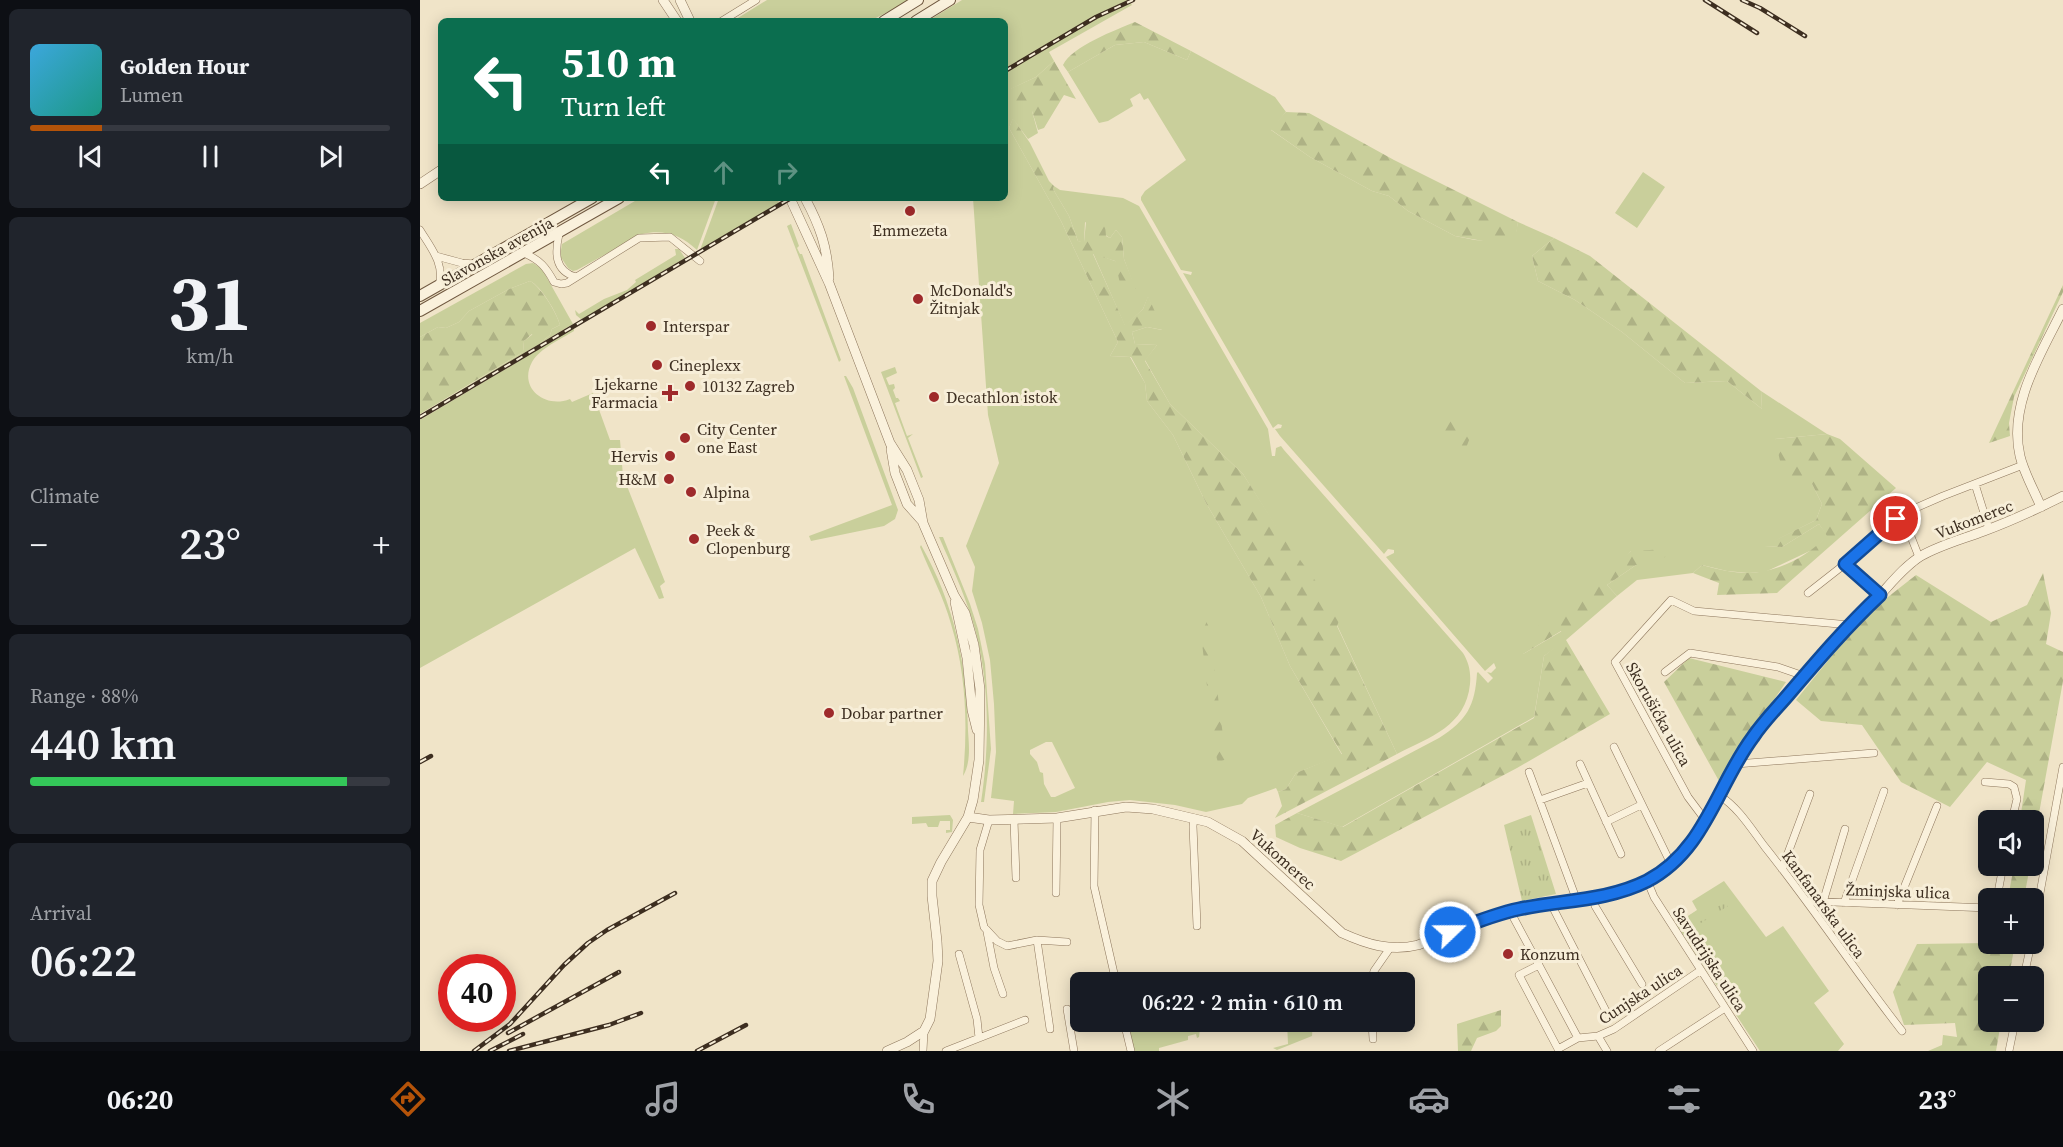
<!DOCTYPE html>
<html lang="en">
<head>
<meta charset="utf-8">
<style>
	body { margin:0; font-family:"Source Serif 4",serif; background:#20242c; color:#f1f3f6; height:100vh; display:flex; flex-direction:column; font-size:22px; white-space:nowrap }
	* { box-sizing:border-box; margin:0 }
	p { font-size:20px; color:#9ea1a6 }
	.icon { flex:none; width:33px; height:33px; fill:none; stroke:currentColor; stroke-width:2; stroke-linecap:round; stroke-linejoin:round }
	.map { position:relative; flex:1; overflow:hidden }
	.side { display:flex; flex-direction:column; gap:9px; padding:9px; background:#0d0f14; width:420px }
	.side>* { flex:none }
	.guide { position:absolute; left:18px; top:18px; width:570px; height:183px; border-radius:9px; box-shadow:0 3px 15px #0003; background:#0b6e4f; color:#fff; overflow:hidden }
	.fabs { position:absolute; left:1558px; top:810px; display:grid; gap:12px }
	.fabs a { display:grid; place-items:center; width:66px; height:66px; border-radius:9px; background:#171b24; box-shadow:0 3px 15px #0003; font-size:30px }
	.speed { position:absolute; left:18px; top:954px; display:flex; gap:12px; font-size:30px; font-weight:700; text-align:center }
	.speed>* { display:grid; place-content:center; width:78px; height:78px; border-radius:50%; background:#171b24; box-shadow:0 3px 15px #0003; line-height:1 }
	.speed .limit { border:9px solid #d22; background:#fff; color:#111 }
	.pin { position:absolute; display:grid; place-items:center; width:51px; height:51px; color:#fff; margin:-26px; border:3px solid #fff; border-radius:50%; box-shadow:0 2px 6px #0007 }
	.me { position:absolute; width:66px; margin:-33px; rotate:68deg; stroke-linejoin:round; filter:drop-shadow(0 0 4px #0008) }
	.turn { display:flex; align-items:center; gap:21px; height:126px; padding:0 24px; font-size:27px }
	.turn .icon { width:78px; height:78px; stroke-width:2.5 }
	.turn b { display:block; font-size:42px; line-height:51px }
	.lanes { display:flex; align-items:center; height:57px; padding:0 24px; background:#0003; justify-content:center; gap:30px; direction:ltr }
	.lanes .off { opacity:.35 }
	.big { font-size:45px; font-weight:600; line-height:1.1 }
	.side .card { flex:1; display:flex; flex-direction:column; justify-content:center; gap:9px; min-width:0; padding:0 21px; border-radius:9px; background:#20242c }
	.side .dial { align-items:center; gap:0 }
	.dial b { font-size:78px; line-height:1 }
	.song { display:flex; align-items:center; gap:18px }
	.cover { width:72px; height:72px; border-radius:9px; background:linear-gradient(135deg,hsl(200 70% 55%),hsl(170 70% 35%)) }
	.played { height:6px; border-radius:3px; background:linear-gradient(90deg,#b45309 20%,#363941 20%) }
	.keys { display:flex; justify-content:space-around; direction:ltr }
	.heat { display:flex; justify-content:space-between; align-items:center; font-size:33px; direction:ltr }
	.charge { height:9px; border-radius:4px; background:linear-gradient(90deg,#34c759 88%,#363941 0) }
	.trip { position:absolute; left:650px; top:972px; width:345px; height:60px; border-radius:9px; background:#171b24; box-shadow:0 3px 15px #0003; font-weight:600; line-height:60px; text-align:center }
	.dock { display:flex; height:96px; justify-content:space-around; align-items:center; background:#090b0e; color:#9ea1a6 }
	.dock .icon { width:42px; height:42px }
	.dock .current { color:#b45309 }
	.dock b { font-size:27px; color:#f1f3f6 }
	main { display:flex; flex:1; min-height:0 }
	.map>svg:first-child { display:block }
	.green { fill:#c9cf9b; fill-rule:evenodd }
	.forest { fill:url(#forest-firs) }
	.park { fill:url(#park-tufts) }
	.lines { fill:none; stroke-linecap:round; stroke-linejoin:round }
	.minor-casing { stroke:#8d765c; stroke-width:8 }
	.tertiary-casing { stroke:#8d765c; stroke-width:10 }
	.secondary-casing { stroke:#6f573f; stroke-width:12 }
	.minor { stroke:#faf1dc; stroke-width:7 }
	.tertiary { stroke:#faf1dc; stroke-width:9 }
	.secondary { stroke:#faf1dc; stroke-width:10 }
	.rail-casing { stroke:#3d2e20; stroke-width:4.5 }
	.rail { stroke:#f7eed8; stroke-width:2; stroke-dasharray:7; stroke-linecap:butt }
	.route-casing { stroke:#114b97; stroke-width:15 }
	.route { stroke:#1a73e8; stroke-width:10 }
	.poi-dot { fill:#9e2a2b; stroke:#f7eed8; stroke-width:2 }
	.labels { text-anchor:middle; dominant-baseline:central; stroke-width:6; stroke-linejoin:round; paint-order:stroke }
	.poi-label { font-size:16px; fill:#3d2e20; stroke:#f7eed8; text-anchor:start }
	.street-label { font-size:16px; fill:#3d2e20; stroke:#f7eed8 }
</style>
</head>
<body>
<main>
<section class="side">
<div class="card">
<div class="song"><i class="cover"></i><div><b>Golden Hour</b><p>Lumen</p></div></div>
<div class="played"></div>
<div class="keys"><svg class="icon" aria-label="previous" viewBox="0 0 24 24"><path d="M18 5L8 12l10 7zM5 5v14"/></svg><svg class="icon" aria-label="pause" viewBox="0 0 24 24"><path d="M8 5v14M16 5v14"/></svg><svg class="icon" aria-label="next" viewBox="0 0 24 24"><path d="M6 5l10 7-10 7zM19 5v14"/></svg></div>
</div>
<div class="card dial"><b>31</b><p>km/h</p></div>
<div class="card"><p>Climate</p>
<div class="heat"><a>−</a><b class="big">23°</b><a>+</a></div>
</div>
<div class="card"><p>Range · 88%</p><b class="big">440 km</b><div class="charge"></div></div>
<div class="card"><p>Arrival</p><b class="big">06:22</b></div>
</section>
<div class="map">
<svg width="1643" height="1051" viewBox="0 0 1643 1051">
	<defs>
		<pattern id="forest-firs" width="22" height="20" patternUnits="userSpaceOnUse" patternTransform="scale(1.5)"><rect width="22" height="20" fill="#c9cf9b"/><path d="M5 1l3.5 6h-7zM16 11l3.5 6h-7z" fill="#aeb285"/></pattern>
		<pattern id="park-tufts" width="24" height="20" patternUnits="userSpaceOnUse" patternTransform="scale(1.5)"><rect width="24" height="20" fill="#c9cf9b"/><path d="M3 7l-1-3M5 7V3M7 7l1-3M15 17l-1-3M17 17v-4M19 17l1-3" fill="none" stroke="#aeb285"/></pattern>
	</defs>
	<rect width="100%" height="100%" fill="#f0e4c8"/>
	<path class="green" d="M347,0H491L450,21H313Z
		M542,0H708L712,5L629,52L634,61L616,77L591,89L612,111L618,133L608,139L593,119L589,128L641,221L698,342L690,356L710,357L725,383L727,401L753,435L786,503L841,597L870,666L922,755L876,773L866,789L858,792L856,788L828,798L822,804L786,812L755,805L710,800L688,802L636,812L593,814L594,801L571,798L576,752L574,704L570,660L562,623L552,591L555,567L546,546L579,463L568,415L553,198H585V21H508ZM626,742H632L655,788L635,797H631L624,784L623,773L620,772L617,762L610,754V750Z
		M724,42L767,60L771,51L855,97L866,112L851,130L890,157L952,191L969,196L988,211L1035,236L1055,240L1094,243L1098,222L1134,238L1112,256L1118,281L1155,300L1202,332L1265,383L1307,381L1342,409L1341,391L1407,434L1355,439L1392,484L1402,504L1396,520L1345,546L1362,547L1399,524L1408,536L1394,549L1345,572L1328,573L1307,571L1282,565L1273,573L1217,580L1197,596L1187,585L1216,565L1211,551L1103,654L1142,631L1146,640L1124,656L1114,717L922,827L877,813L1019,738C1047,720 1055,706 1057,673L1058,672L1068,683L1073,678L1067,672L1071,673L1076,668L1074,663L1065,671L966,557L974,553V550L968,549L964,554L860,436L855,429L861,428L862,425L858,424L853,428L763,273L771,275L772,272L761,270L721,200V197L725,191L766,160L728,98L724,100L720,93L710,99L713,106L688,121L679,123L648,72L695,45Z
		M1223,172L1245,187L1217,228L1195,213Z
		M634,186L640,190L703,198L719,206L848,429L852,456H855L856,448L861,446L864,450L1043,653C1049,663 1051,672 1050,684C1046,726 1010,737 977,754L917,625L823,474L750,404L725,360L737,345L715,344L712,332L727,327L742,330L728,297L723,309L705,326L673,253L695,261L715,289L704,259L702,237L696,230L690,238L665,222L664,243L658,241L649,216L633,189Z
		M220,198H296L277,250C261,235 244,229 222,234L157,270L153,271L148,268L140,256L142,244Z
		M299,198H357L359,203L280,250Z
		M371,224L379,246L377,248L380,254H382L421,360L419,362L367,226Z
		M255,249H259L265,258L162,320L156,315L155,310L159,314L184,299L207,290L216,282L215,280L256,255Z
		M113,263L122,269L153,324L0,415L103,352L104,341L113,334L116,343H120L130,335L132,329L140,325C137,313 121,286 110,281L89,289L49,311L39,322L26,328L18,327L0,337V323L106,264Z
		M154,328V331C141,339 120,348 112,362C98,388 125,409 150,399L152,402L173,393L190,440H200L203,476L245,582L240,586L244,598L239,599L215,548L0,668V420Z
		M475,367L477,373L466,378L469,385L474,384L475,388L473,390L476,398H478L480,401L475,403L487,436L493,434L488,438L503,477L501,478L461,372Z
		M424,376H426L433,388L478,510L475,519L464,526L391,541L389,536L472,505Z
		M519,537H523L550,604L558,629L565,664L571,749L564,802H561C570,743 570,676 552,619C543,591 531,564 519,537Z
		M501,545C534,603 547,664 548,731C549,745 551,763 543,776C548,725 546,673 531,624C524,598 510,572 500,547Z
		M530,815L533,820L532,832L526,833V830H530V821H520L518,827H508L506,823L492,824V817Z
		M1304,881L1346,937L1363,926L1409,991L1394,1003L1424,1044L1418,1051H1340L1256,924L1277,910L1272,901Z
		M706,1022H781L779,1037L777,1038L776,1034L768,1036V1040L739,1048V1051H714Z
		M867,1022H893L892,1036L857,1050L853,1048L868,1044Z"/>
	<path class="forest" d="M715,22L771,51L767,60L724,42L695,45L648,72L643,65C652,46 696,30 715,22Z
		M634,61L656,99L644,95L624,128L618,130L612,111H596L590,89L616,77Z
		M866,112L889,113L974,160L1098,222L1095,243L1080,244L1035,236L988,211L969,196L952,191L890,157L850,129Z
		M593,118L610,143L629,181L634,186L633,189L649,216L658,241L664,242L666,222L685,225L686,236L690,238L696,230L702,237L704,259L716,289L701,288L695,261L673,254L705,325L723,309L728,296L743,330L727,327L712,332L715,344L737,345L725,361L750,404L823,474L862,535L921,616L917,626L977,754L855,818L862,806L858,792L866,789L876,773L922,754L870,666L841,597L786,503L753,435L727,401L725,383L711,357L690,356L698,342L641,221L589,128Z
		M1134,238L1170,256L1341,391L1342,409L1307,381L1265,383L1202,332L1155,300L1118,281L1112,256Z
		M110,281C121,287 137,313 140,325L132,329L130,335L120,343L116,344L112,334L104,341L103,352L0,414V337L18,327L26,328L39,322L49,311L89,289Z
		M1643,285V292L1594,397L1589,423L1590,436L1569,443Z
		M1036,417L1051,435L1046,448L1040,452L1021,438L1022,426L1028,418Z
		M1407,434L1420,439L1476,488L1357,593L1297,595L1299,583L1273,573L1282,565C1297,569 1312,573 1328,573C1357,573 1388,556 1407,536L1399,524L1362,547L1343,546L1396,520L1402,504L1392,484L1364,478L1355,439Z
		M1248,549L1249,556L1216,565L1187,585L1197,596L1146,640L1190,714L1097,768L921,861L880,848L856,837L855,825L877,813L923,827L1114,718L1124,656L1145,639L1141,631L1103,654L1109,633L1211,551Z
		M1623,573L1631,613L1626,644L1643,652V681L1614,841V820H1600L1606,780L1567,762L1530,807L1481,782L1442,725L1401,721L1376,700L1445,615L1496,575L1571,622L1607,605Z
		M788,619L806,759L798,763L794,747L781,634Z
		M1269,658L1366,682L1299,781L1244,682Z
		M1594,866H1610L1604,898H1588Z
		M1569,943L1595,944L1589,976H1569V1022H1581L1576,1051H1508L1522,1045L1523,1035L1537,1037L1535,1023L1484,1025L1473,992L1497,944Z
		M1081,1010V1026L1076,1031L1057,1038L1051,1051H1038L1037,1024Z"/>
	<path class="park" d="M1111,815L1136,894L1102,901L1084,825Z
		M1309,891L1316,901L1273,928L1265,918Z"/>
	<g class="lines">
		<defs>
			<path id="minor" d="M302,21L336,0
				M0,230C11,248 25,264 19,286
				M139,234C135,252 134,271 156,277
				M104,253C120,260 126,267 134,282L141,284L147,283L219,238L250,237L280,261
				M16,256L42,263L54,264
				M1555,484L1569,529
				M1482,514L1499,557
				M1425,564L1460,595
				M1388,593L1425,564L1482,514L1523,496L1603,465
				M1245,672L1270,653L1358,667L1384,676
				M1194,747L1251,864
				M1160,764L1201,854
				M1316,764L1454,753
				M1109,772L1157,901
				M1565,782L1589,784L1594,787L1597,799L1592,820
				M1300,796C1319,808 1332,830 1345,847C1393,907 1435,971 1482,1031
				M1120,800L1168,783
				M675,810L674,886L696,982
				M774,818L773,826L777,926
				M569,820L560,850L559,905L564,927L577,941L587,946L617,940L630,1029
				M594,820L596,878
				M1286,821L1268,797L1195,662L1251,600L1274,611L1430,625
				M1186,822L1221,805
				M1362,869L1390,794
				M1227,880L1234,897L1333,1051
				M636,893L637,818
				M1173,898L1175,906L1222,984
				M1577,898L1583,866
				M1387,901L1569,908
				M1403,902L1425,829
				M1424,903L1464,791
				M1131,904L1186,1011
				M1477,905L1517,806
				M1090,911L1158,1038
				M1614,926L1643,767
				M567,932L574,968L583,994
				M617,940L647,942
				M539,954L557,1019L559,1038
				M1119,965L1099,975L1138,1049L1158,1038L1178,1036L1194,1029L1281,970
				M1604,976L1611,944
				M951,982L954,971L970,948
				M647,1009L654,1051
				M704,1022L711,1051
				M952,1022L953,1039
				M1178,1036L1187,1051
				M503,1051L504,1031
				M526,1051L605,1020
				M1239,1051L1305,1008
				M1589,1051L1595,1022"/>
			<path id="tertiary" d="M243,0L257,21
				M260,0L270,21
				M0,184L21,170
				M370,198L409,283L470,443L487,470L499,500L503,523L534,595L545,613L554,645L560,689L559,760L553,800L548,817L521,862L512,881V896L517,941L518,961L510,1019L504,1031L487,1042L467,1051
				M385,198C400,226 407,246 409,278
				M471,449L475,473L487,504L503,522
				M1621,507C1614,490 1604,473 1600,456C1588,404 1621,354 1643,309
				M535,602L547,658L552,710L557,730
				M548,817L569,820L637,818L706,807L733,809L788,822L822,841L922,933C946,944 971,952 998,945C1028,933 1059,918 1091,910C1141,898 1195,903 1240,873C1289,840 1300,780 1334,736C1373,686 1416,638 1461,594C1473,581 1486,565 1501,556C1520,545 1543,539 1564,531C1591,521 1617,509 1643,496"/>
			<path id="secondary" d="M464,21L498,0
				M496,21L530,0
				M0,296L172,198
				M0,311L199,198"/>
		</defs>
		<use href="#minor" class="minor-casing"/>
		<use href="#tertiary" class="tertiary-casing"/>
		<use href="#secondary" class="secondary-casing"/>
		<use href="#minor" class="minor"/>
		<use href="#tertiary" class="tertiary"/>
		<use href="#secondary" class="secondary"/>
		<defs>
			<path id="rail" d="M1285,0L1337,33
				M1322,0L1340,8L1385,36
				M585,71L676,17L713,0
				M0,417L371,198
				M0,762L11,756
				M88,1033L199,972
				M54,1051L90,1024L144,965L168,943L187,930L255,893
				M70,1051L103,1034
				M89,1051L189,1025L221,1013
				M277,1051L326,1025"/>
		</defs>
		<use href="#rail" class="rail-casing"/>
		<use href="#rail" class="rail"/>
	</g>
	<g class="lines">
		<defs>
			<path id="route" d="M1030,932C1053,923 1075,914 1099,909C1142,900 1187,901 1227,881C1285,851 1297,785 1333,737C1343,722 1356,709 1368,695C1397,661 1427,626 1460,595L1425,564L1476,519"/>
		</defs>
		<use href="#route" class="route-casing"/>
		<use href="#route" class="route"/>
	</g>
	<g class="poi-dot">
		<circle cx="490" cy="211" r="6"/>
		<circle cx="498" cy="299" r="6"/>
		<circle cx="231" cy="326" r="6"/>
		<circle cx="237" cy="365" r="6"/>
		<circle cx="270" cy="386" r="6"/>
		<path d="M247 384h6v6h6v6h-6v6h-6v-6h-6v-6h6z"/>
		<circle cx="514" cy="397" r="6"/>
		<circle cx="265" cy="438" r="6"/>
		<circle cx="250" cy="456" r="6"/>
		<circle cx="249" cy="479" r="6"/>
		<circle cx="271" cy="492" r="6"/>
		<circle cx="274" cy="539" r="6"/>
		<circle cx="409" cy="713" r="6"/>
		<circle cx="1088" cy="954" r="6"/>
	</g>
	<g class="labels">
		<g class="poi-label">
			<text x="490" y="230" text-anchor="middle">Emmezeta</text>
			<text x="510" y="290">McDonald's<tspan x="510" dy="18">Žitnjak</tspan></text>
			<text x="243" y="326">Interspar</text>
			<text x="249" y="365">Cineplexx</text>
			<text x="238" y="384" text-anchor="end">Ljekarne<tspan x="238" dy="18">Farmacia</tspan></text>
			<text x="282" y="386">10132 Zagreb</text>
			<text x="526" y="397">Decathlon istok</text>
			<text x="277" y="429">City Center<tspan x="277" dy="18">one East</tspan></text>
			<text x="238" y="456" text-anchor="end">Hervis</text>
			<text x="237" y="479" text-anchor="end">H&amp;M</text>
			<text x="283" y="492">Alpina</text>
			<text x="286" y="530">Peek &amp;<tspan x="286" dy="18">Clopenburg</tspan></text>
			<text x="421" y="713">Dobar partner</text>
			<text x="1100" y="954">Konzum</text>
		</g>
		<g class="street-label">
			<text transform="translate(77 251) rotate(-29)">Slavonska avenija</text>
			<text transform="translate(1554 519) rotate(-21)">Vukomerec</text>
			<text transform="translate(1239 714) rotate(61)">Skorušićka ulica</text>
			<text transform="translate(863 859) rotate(42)">Vukomerec</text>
			<text transform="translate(1478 891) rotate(2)">Žminjska ulica</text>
			<text transform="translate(1404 904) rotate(54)">Kanfanarska ulica</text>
			<text transform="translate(1290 959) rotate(57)">Savudrijska ulica</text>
			<text transform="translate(1220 994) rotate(-33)">Cunjska ulica</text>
		</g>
	</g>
</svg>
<div class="fabs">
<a><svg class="icon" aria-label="sound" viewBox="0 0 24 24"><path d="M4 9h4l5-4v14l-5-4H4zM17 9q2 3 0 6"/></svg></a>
<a>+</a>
<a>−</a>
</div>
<div class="speed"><div class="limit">40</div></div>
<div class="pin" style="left:1476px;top:519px;background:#d93025"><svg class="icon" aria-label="arrive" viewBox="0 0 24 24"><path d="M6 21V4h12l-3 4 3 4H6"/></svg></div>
<svg class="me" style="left:1030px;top:932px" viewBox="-20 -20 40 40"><circle r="17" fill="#1a73e8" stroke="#fff" stroke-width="3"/><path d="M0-11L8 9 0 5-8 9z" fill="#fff"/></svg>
<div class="trip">06:22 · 2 min · 610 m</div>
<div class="guide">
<div class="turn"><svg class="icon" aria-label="left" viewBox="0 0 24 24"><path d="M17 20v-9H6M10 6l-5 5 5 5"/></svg><div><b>510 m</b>Turn left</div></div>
<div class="lanes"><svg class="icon" aria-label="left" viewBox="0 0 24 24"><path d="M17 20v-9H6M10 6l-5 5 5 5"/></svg><svg class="icon off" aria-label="ahead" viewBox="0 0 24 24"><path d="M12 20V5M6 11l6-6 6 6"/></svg><svg class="icon off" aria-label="right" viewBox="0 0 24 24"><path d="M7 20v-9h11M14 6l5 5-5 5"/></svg></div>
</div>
</div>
</main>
<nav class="dock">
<b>06:20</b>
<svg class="icon current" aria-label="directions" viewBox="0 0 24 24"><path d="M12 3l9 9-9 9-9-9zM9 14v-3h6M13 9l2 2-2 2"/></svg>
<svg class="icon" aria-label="music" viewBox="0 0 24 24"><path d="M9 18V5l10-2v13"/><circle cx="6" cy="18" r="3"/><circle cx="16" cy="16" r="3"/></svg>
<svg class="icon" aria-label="phone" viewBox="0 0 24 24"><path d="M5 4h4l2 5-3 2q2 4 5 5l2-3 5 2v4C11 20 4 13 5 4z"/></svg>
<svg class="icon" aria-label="climate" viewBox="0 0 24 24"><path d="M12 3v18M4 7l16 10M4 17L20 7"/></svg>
<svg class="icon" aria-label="car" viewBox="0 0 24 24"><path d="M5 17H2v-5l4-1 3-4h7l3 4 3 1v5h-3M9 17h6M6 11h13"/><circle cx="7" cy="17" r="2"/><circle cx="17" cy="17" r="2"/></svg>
<svg class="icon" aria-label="filters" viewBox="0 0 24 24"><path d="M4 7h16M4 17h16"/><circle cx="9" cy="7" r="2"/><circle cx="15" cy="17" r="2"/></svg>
<b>23°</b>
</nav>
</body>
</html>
